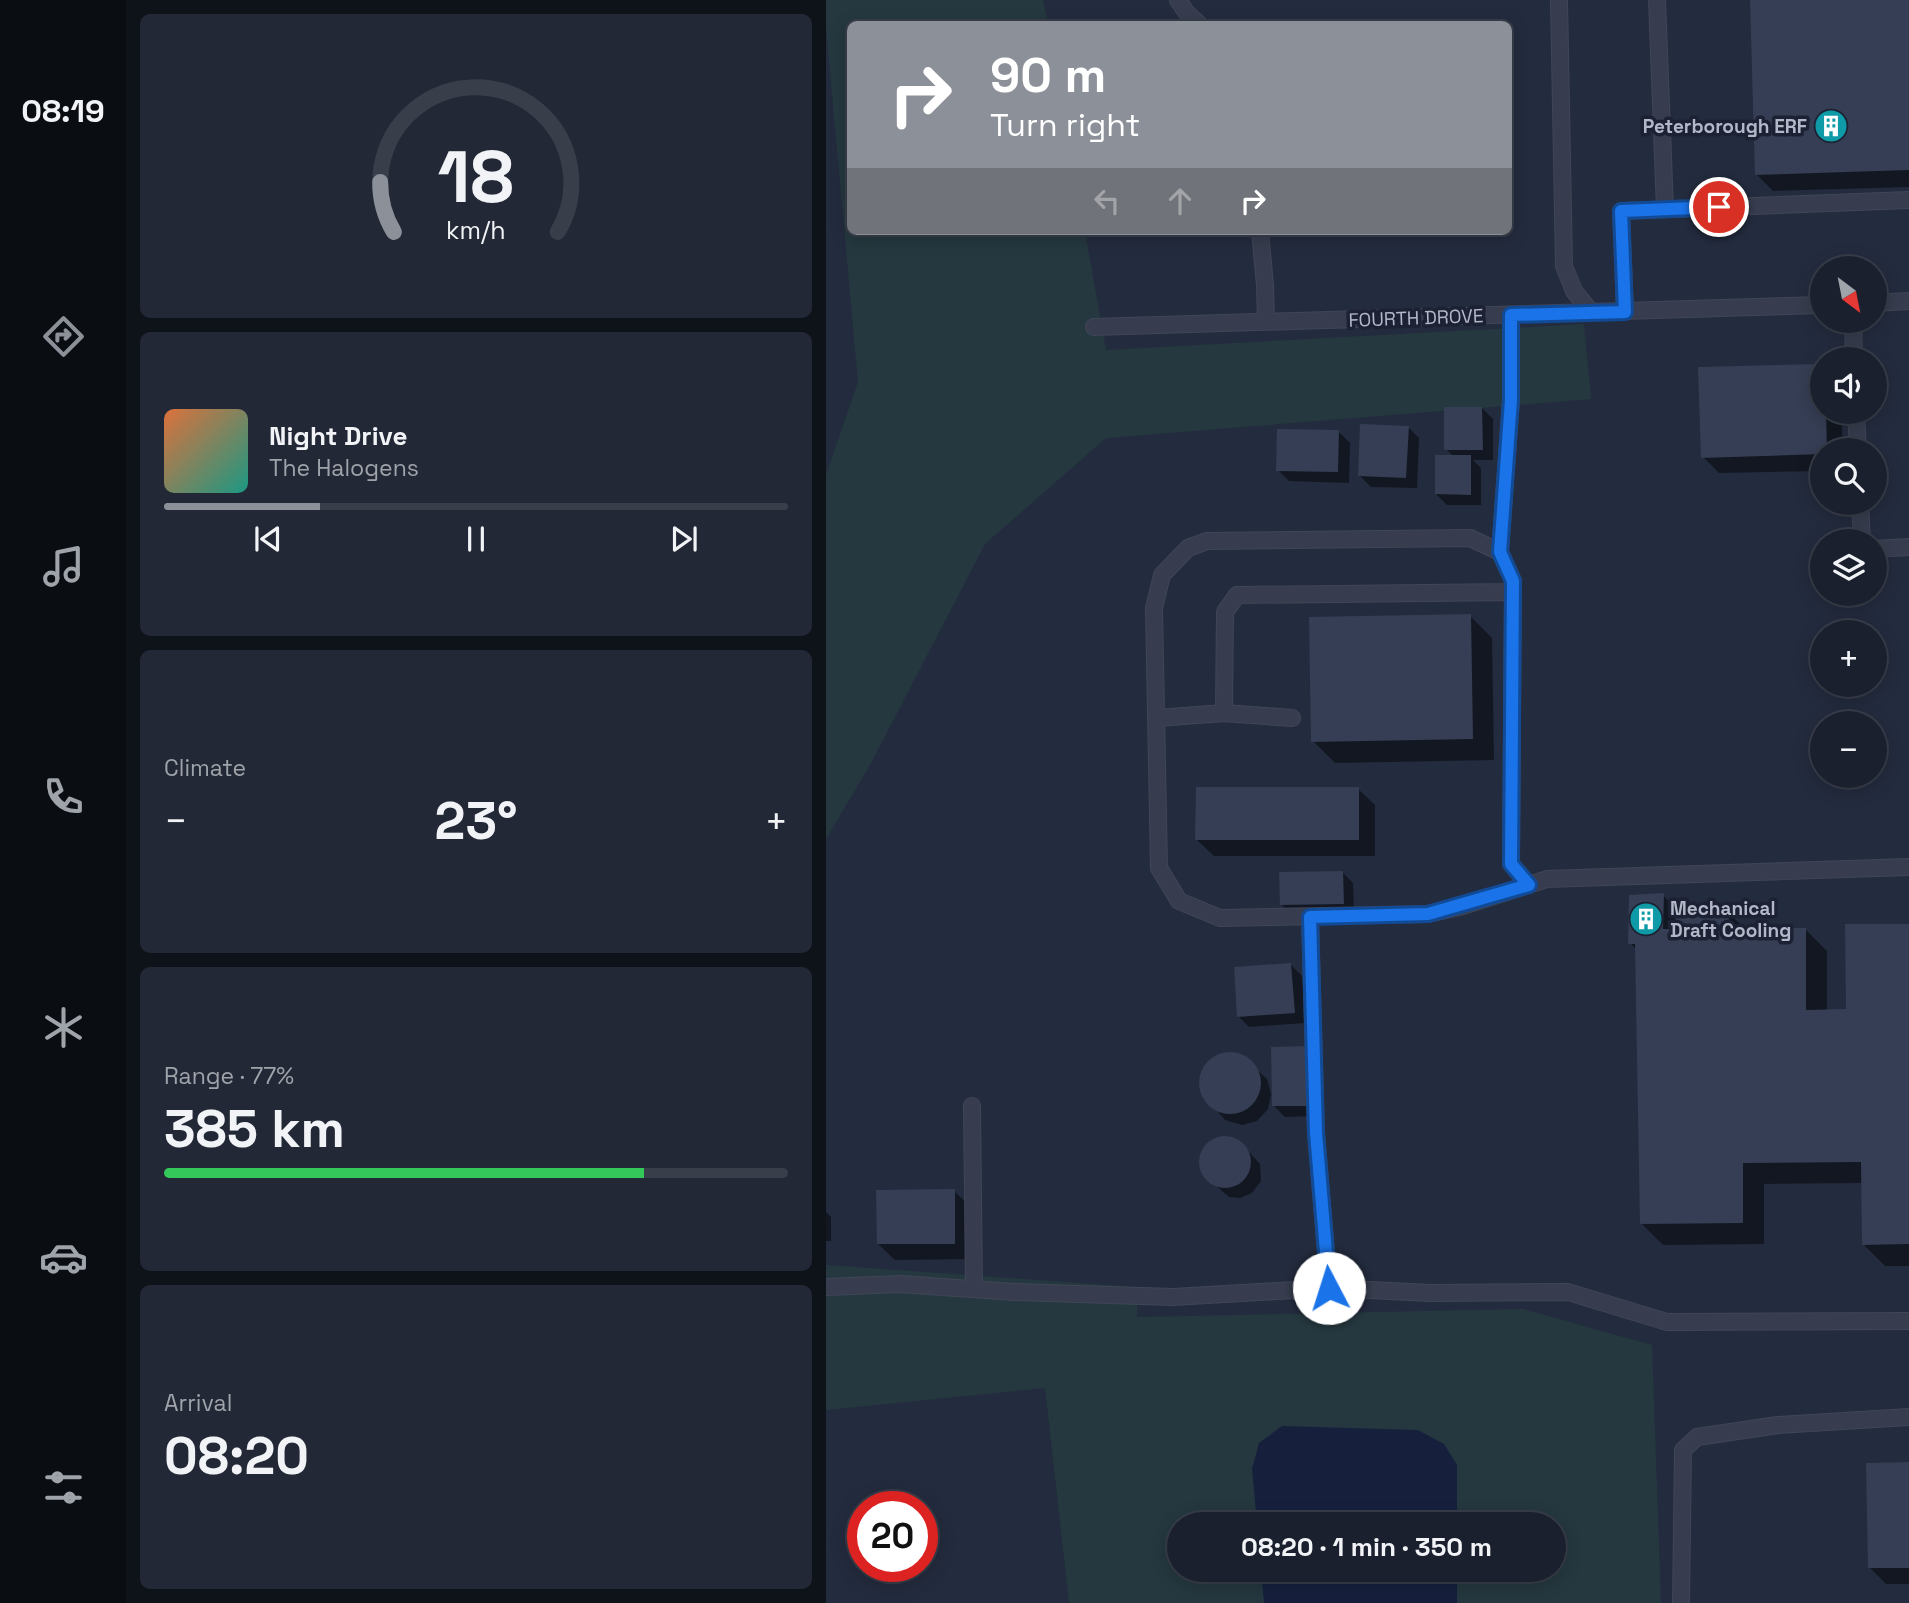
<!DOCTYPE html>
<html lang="en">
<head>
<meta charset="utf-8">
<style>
	body { margin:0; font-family:"Space Grotesk",sans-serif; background:#232836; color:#f1f3f6; height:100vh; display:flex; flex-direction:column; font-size:26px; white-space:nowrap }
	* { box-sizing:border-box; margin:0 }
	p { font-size:23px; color:#9fa3aa }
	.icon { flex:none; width:38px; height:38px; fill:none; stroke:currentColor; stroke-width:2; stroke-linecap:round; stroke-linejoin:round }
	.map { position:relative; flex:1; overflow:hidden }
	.drawer { display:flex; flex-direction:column; gap:14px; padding:14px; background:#0e1219; width:700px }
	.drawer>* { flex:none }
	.top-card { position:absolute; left:21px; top:21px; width:665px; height:214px; border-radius:10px; box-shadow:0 4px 18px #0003,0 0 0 2px #383e4a; background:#8c9099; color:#fff; overflow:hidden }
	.needle { width:46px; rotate:148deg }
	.controls { position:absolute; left:984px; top:256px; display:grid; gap:14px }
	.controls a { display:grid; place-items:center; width:77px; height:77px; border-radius:50%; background:#1a202e; box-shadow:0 4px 18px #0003,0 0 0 2px #383e4a; font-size:35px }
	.speed { position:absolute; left:21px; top:1491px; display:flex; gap:14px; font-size:35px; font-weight:700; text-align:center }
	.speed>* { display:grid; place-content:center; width:91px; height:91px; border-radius:50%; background:#1a202e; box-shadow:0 4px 18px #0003,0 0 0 2px #383e4a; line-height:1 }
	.speed .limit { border:10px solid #d22; background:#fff; color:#111 }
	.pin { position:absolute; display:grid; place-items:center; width:60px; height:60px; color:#fff; margin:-30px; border:4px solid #fff; border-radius:50%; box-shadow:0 2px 7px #0007 }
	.me { position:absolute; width:77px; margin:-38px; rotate:355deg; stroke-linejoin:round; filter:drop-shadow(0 0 5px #0008) }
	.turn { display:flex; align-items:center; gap:24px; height:147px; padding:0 28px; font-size:32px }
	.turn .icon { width:91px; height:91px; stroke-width:2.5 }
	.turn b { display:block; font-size:49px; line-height:60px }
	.lanes { display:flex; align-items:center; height:66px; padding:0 28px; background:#0003; justify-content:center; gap:35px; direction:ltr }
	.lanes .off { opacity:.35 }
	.big { font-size:52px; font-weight:600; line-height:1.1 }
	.drawer .widget { flex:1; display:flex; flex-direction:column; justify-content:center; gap:10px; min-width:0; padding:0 24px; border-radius:10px; background:#232836 }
	.drawer .dial { align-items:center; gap:0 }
	.dial svg { height:182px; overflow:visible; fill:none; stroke:#383e4a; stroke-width:7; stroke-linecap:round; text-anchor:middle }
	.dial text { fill:#f1f3f6; stroke:none }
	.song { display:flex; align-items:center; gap:21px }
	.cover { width:84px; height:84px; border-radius:10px; background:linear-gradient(135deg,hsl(20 70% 55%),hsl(170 70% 35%)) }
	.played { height:7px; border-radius:4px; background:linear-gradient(90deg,#8c9099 25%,#383e4a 25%) }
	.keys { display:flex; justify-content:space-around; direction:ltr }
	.heat { display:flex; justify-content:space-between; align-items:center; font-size:38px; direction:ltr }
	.charge { height:10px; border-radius:5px; background:linear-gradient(90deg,#34c759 77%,#383e4a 0) }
	.trip { position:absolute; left:341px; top:1512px; width:399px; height:70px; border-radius:35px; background:#1a202e; box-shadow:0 4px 18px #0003,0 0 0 2px #383e4a; font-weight:600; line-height:70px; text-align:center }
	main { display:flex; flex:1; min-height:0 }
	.menu { display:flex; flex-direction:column; width:126px; justify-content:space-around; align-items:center; background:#0a0d12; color:#9fa3aa }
	.menu .icon { width:49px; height:49px }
	.menu .current { color:#8c9099 }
	.menu b { font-size:32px; color:#f1f3f6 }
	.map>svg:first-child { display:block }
	.green { fill:#25383f; fill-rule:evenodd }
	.water { fill:#16203d }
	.shadow { fill:#0007 }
	.building { fill:#353e54 }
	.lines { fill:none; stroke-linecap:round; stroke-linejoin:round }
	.lane-casing { stroke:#404657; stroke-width:18 }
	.lane { stroke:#373d4e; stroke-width:16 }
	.route-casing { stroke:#114b97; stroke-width:18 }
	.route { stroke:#1a73e8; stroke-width:12 }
	.labels { text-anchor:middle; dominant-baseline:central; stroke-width:7; stroke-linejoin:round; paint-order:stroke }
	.poi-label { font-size:19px; font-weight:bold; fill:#b3b8c9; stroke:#1c2233; text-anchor:end }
	.street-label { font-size:19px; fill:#b3b8c9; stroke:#1c2233 }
</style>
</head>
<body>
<main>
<nav class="menu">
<b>08:19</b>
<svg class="icon current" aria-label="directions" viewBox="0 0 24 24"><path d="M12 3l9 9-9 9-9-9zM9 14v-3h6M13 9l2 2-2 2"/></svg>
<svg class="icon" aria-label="music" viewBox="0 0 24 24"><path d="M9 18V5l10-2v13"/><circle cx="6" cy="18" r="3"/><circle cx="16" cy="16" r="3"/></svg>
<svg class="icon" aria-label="phone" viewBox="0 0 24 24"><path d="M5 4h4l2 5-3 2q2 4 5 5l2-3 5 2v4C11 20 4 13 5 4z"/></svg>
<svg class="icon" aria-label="climate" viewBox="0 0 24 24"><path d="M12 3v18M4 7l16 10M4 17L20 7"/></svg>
<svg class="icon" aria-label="car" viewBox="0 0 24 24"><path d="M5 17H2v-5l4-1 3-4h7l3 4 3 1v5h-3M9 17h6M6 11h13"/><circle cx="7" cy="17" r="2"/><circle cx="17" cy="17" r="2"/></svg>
<svg class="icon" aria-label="filters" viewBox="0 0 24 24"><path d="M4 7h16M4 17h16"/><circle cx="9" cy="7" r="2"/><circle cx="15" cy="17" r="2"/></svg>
</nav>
<section class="drawer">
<div class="widget dial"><svg viewBox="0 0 100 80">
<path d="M14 69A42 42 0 1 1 86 69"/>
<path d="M14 69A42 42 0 0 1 8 47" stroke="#8c9099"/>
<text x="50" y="56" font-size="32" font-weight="700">18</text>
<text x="50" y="72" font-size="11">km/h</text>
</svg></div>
<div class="widget">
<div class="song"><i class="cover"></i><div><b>Night Drive</b><p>The Halogens</p></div></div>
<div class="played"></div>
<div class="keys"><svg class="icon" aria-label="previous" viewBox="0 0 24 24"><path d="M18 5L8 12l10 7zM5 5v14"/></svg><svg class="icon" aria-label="pause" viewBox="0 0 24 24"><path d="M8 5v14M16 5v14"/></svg><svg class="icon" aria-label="next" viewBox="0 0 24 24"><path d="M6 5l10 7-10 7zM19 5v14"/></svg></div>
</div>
<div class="widget"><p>Climate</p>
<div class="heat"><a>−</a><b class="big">23°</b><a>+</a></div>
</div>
<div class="widget"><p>Range · 77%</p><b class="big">385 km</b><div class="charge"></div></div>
<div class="widget"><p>Arrival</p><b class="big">08:20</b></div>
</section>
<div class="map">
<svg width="1083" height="1603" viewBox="0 0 1083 1603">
	<rect width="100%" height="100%" fill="#232b3e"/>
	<path class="green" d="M0,0H217L222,24H24V231H259L280,350L758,324L765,399L280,438L159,544L44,765L0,839V475L32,382L0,27Z
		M0,1265L312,1287L311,1317L697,1309L826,1345L835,1603H243L219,1388L0,1410ZM354,1524H728V1570H354Z"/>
	<path class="water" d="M456,1426L592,1430L618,1444L631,1465V1524H431L426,1469L433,1443Z
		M435,1570H631V1603H438Z"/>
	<path class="shadow" d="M926,0H1083V187L947,191L930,174Z
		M656,408L667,419V460H647L655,468V505H621L610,494L628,457L620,449Z
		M996,411H1015L1017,450H996V471L893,473L877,457Z
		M582,427L593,438L591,488L545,487L534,476Z
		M513,432L524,443L523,483L463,481L452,470Z
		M644,616L666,638L668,760L509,763L487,741Z
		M532,789L549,805V856H388L371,840Z
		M516,872L527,883L528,914L467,916L456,905Z
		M837,895L854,914L903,913L920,930L979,929L1001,951V1011H1022L1083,925V1266H1059L1037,1244V1183L938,1184V1244L837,1245L816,1224L811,950L804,943Z
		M465,965L476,976L479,1023L423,1027L412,1016Z
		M479,1048L491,1116L459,1117L448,1106Z
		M404,1053L416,1057L441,1079L445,1094L442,1109L431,1121L416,1125L399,1120L375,1092V1074L388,1058Z
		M394,1137L411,1139L434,1164L435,1181L426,1193L414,1198L403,1197L379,1176L374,1165L379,1147Z
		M128,1191L145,1207V1259L69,1260L52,1244Z
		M0,1212L5,1217V1241H0Z
		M1083,1464V1584H1060L1044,1568Z"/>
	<path class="building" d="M924,0H1083V170L929,175Z
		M996,364V411H1000L1001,450H996V454L875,458L872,367Z
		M618,407H656L657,450H618Z
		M534,424L583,426L580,478L532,476Z
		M451,429L513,430L512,472L450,471Z
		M609,455H645V495L609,494Z
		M645,614L647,739L485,742L483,617Z
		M370,787H533V840H369Z
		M517,871L518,904L454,905L453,872Z
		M838,893L837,929H849V912L903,911V929L980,928V1010L1020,1009L1019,924H1083V1244L1036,1245L1035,1162L917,1163V1223L814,1224L809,944H802L803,895Z
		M465,963L469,1013L411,1017L408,967Z
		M480,1046V1106H446L445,1047Z
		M373 1083a31 31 0 1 1 62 0a31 31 0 1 1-62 0Z
		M373 1162a26 26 0 1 1 52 0a26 26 0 1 1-52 0Z
		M129,1189V1244H51L50,1190Z
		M1083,1462V1568H1042L1040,1463Z"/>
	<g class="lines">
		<defs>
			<path id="lane" d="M352,0L360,12L373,24
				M733,0L738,266L748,291L765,312
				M831,0L839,209
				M434,231L439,285L440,322
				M1048,303L1083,301
				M799,312L795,211L1083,200
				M1027,320L1028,359
				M268,327L996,305
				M1030,411L1032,450
				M1034,502L1036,541
				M1048,549L1083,547
				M674,552L685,400V315
				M398,713L399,612L411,595L687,592
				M331,718L398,713L466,718
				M703,885L685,864L687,581L674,552L644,538L381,541L362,548L336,575L328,608L333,868L353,901L394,918L602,914L637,906L721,879L1083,867
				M484,917L490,1133L503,1288L604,1293L742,1292L841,1322L1083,1321
				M146,1106L148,1289
				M0,1287L74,1284L188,1292L347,1297L503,1288
				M855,1603L857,1450L871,1437L952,1425L1083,1417"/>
		</defs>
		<use href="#lane" class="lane-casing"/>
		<use href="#lane" class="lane"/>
	</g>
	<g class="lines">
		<defs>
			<path id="route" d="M503,1288L490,1133L484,917L602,914L703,885L685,864L687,581L674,552L685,400V315L799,312L795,211L893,207"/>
		</defs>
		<use href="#route" class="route-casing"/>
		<use href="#route" class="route"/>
	</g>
	<defs>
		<symbol id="building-disc" viewBox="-11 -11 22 22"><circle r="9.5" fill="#0f9aa8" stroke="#1c2233"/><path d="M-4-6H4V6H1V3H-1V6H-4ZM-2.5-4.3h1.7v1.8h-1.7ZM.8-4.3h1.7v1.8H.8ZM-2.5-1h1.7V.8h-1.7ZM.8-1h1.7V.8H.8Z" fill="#fff"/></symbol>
	</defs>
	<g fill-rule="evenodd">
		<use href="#building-disc" x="986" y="107" width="38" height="38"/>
		<use href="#building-disc" x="801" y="900" width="38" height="38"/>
	</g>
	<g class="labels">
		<g class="poi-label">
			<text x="981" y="126">Peterborough ERF</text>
			<text x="844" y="908" text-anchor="start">Mechanical<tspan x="844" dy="22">Draft Cooling</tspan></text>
		</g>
		<g class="street-label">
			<text transform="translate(590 318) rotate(-2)">FOURTH DROVE</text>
		</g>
	</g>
</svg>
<div class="controls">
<a><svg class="needle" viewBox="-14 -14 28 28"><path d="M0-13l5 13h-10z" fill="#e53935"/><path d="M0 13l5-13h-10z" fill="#9fa3aa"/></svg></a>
<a><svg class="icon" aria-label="sound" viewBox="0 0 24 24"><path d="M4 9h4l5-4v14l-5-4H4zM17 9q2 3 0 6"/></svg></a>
<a><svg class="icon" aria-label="search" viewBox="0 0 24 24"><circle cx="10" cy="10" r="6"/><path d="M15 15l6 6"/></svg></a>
<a><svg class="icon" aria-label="layers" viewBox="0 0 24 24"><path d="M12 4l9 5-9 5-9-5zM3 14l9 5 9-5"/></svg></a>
<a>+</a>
<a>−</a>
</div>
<div class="speed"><div class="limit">20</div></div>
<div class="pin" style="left:893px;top:207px;background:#d93025"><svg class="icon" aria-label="arrive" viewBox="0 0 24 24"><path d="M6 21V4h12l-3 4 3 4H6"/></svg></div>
<svg class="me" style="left:503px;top:1288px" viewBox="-20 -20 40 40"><circle r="19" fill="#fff"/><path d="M0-13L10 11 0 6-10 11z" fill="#1a73e8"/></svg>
<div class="trip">08:20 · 1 min · 350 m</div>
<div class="top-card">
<div class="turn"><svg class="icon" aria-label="right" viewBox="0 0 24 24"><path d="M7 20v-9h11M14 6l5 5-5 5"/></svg><div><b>90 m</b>Turn right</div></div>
<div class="lanes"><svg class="icon off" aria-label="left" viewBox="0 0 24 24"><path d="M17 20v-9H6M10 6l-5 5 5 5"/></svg><svg class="icon off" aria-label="ahead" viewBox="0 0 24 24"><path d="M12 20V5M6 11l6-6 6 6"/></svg><svg class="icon" aria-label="right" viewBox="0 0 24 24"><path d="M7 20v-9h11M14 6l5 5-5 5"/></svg></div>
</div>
</div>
</main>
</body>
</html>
